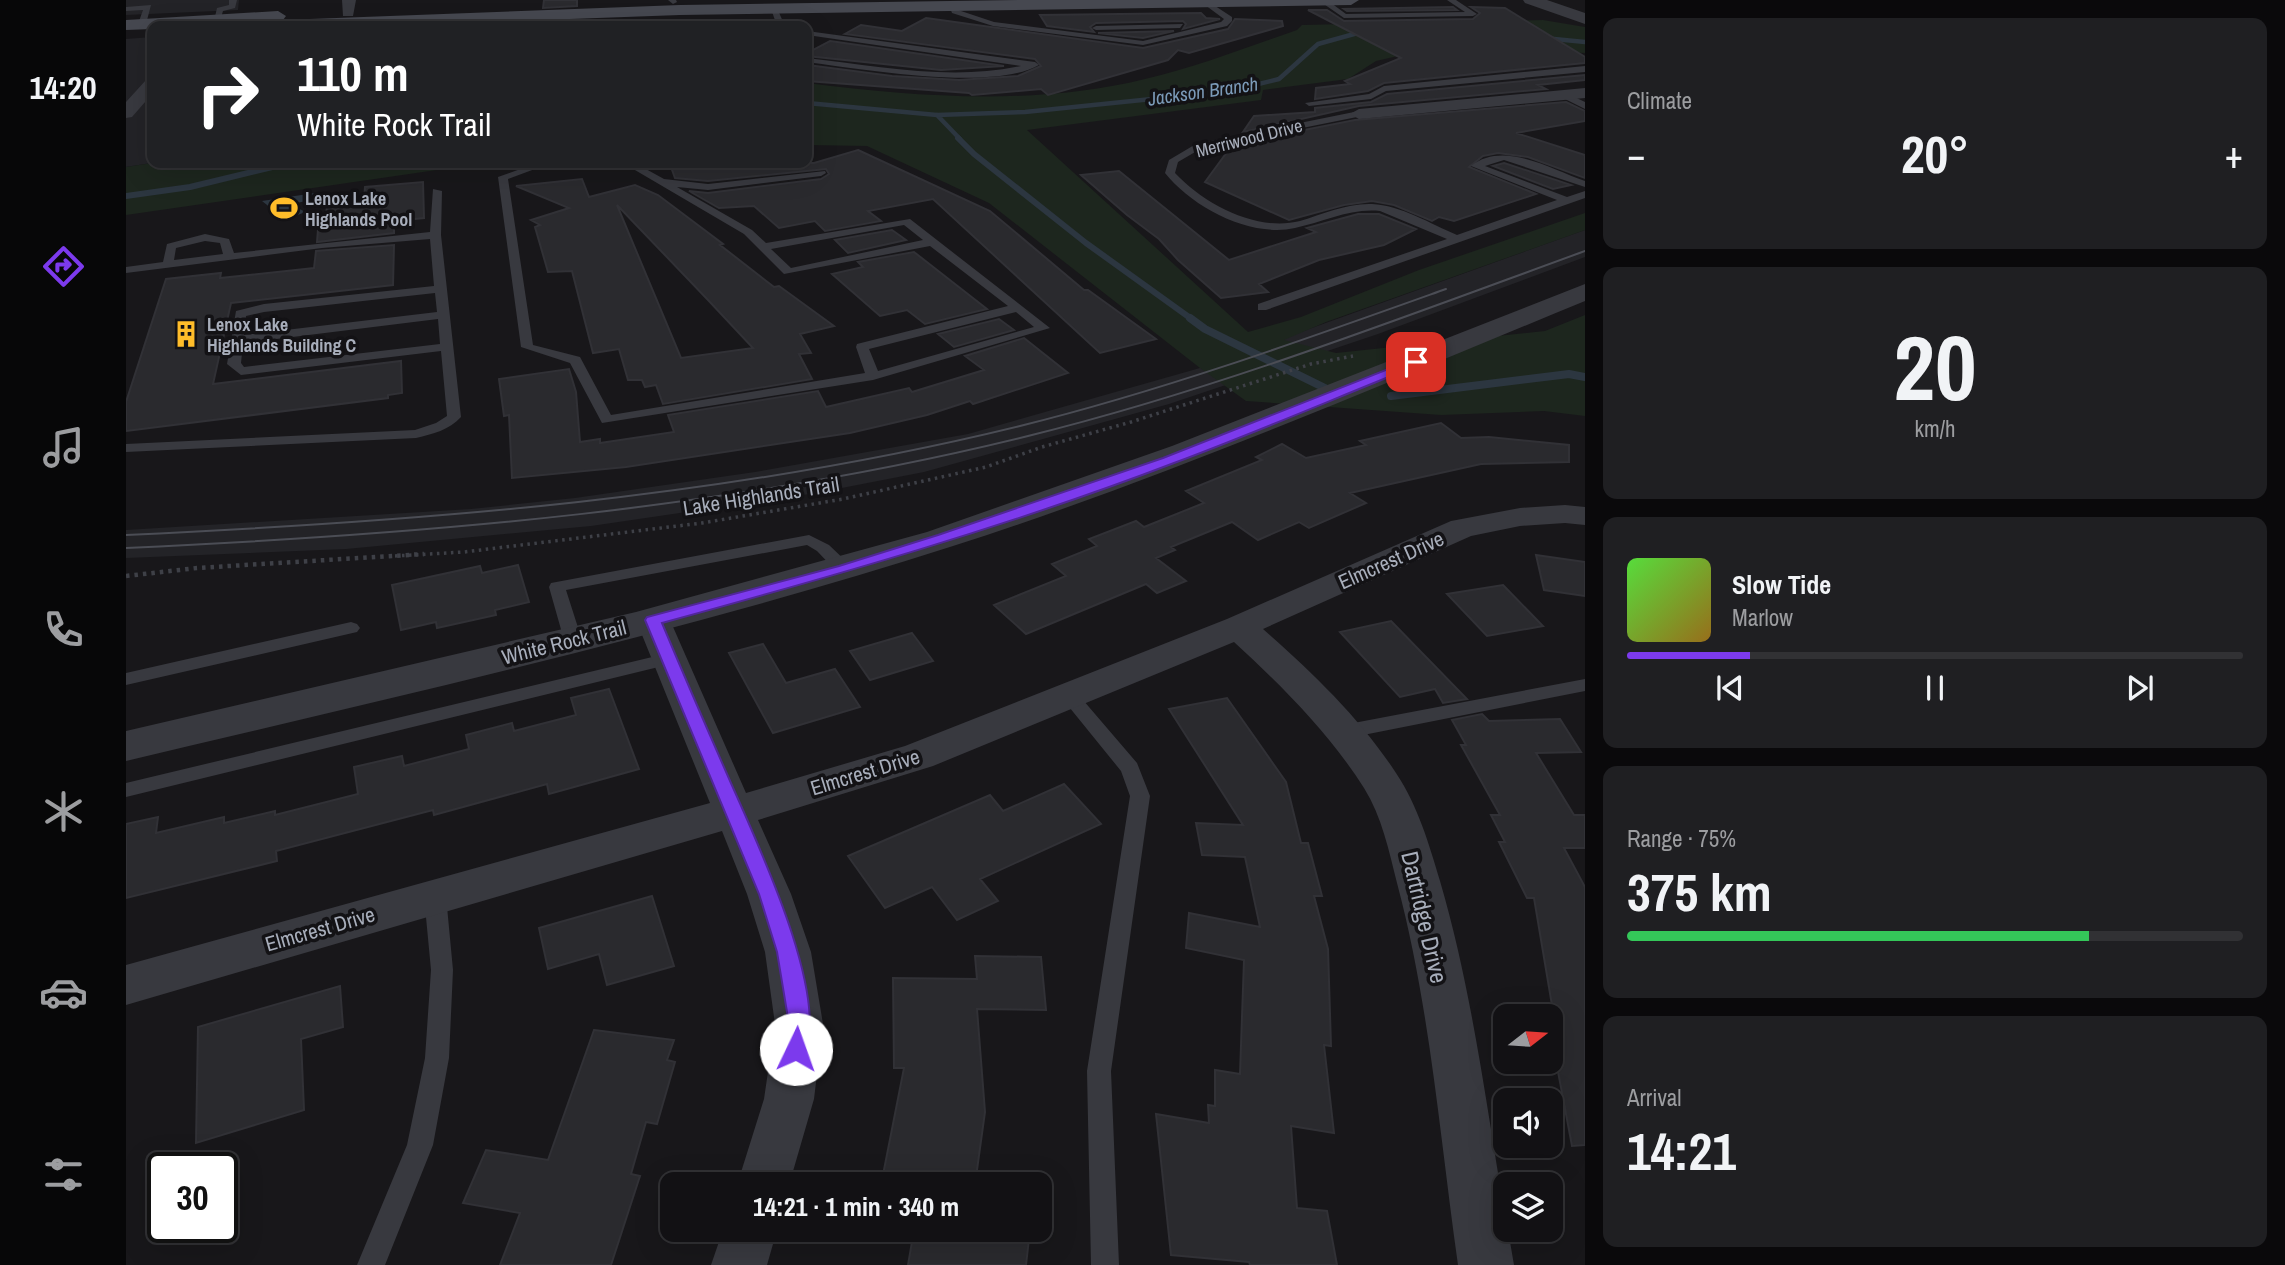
<!DOCTYPE html>
<html lang="en">
<head>
<meta charset="utf-8">
<style>
	body { margin:0; font-family:"Archivo Narrow",sans-serif; background:#1f1f22; color:#f1f3f6; height:100vh; display:flex; flex-direction:column; font-size:26px; white-space:nowrap }
	* { box-sizing:border-box; margin:0 }
	p { font-size:23px; color:#9c9da0 }
	.icon { flex:none; width:38px; height:38px; fill:none; stroke:currentColor; stroke-width:2; stroke-linecap:round; stroke-linejoin:round }
	.map { position:relative; flex:1; overflow:hidden }
	.details { display:flex; flex-direction:column; gap:18px; padding:18px; background:#0a090b; width:700px }
	.details>* { flex:none }
	.banner { position:absolute; left:21px; top:21px; width:665px; height:147px; border-radius:14px; box-shadow:0 7px 28px #0002,0 0 0 2px #313134; background:#202124; color:#fff; overflow:hidden }
	.needle { width:46px; rotate:73deg }
	.tools { position:absolute; left:1367px; top:1004px; display:grid; gap:14px }
	.tools a { display:grid; place-items:center; width:70px; height:70px; border-radius:14px; background:#121114; box-shadow:0 7px 28px #0002,0 0 0 2px #313134; font-size:35px }
	.speed { position:absolute; left:21px; top:1152px; display:flex; gap:14px; font-size:35px; font-weight:700; text-align:center }
	.speed>* { display:grid; place-content:center; width:91px; height:91px; border-radius:50%; background:#121114; box-shadow:0 7px 28px #0002,0 0 0 2px #313134; line-height:1 }
	.speed .limit { border:4px solid #111; border-radius:10px; background:#fff; color:#111 }
	.pin { position:absolute; display:grid; place-items:center; width:60px; height:60px; color:#fff; margin:-30px; border-radius:14px; box-shadow:0 4px 10px #0006 }
	.me { position:absolute; width:77px; margin:-38px; rotate:3deg; stroke-linejoin:round; filter:drop-shadow(0 0 5px #0008) }
	.turn { display:flex; align-items:center; gap:24px; height:147px; padding:0 35px; font-size:32px }
	.turn .icon { width:91px; height:91px; stroke-width:2.5 }
	.turn b { display:block; font-size:49px; line-height:60px }
	.big { font-size:52px; font-weight:700; line-height:1.1 }
	.details .tile { flex:1; display:flex; flex-direction:column; justify-content:center; gap:10px; min-width:0; padding:0 24px; border-radius:14px; background:#1f1f22 }
	.details .dial { align-items:center; gap:0 }
	.dial b { font-size:91px; line-height:1 }
	.song { display:flex; align-items:center; gap:21px }
	.cover { width:84px; height:84px; border-radius:10px; background:linear-gradient(135deg,hsl(110 70% 55%),hsl(40 70% 35%)) }
	.played { height:7px; border-radius:4px; background:linear-gradient(90deg,#7c3aed 20%,#313134 20%) }
	.keys { display:flex; justify-content:space-around; direction:ltr }
	.heat { display:flex; justify-content:space-between; align-items:center; font-size:38px; direction:ltr }
	.charge { height:10px; border-radius:5px; background:linear-gradient(90deg,#34c759 75%,#313134 0) }
	.trip { position:absolute; left:534px; top:1172px; width:392px; height:70px; border-radius:14px; background:#121114; box-shadow:0 7px 28px #0002,0 0 0 2px #313134; font-weight:700; line-height:70px; text-align:center }
	main { display:flex; flex:1; min-height:0 }
	.menu { display:flex; flex-direction:column; width:126px; justify-content:space-around; align-items:center; background:#070708; color:#9c9da0 }
	.menu .icon { width:49px; height:49px }
	.menu .on { color:#7c3aed }
	.menu b { font-size:32px; color:#f1f3f6 }
	.map>svg:first-child { display:block }
	.built { fill:#232327 }
	.green { fill:#1d261e }
	.water { fill:#2c3640 }
	.lines { fill:none; stroke-linecap:round; stroke-linejoin:round }
	.stream-far2 { stroke:#2c3640; stroke-width:4.5 }
	.stream-far1 { stroke:#2c3640; stroke-width:6 }
	.stream { stroke:#2c3640; stroke-width:8 }
	.building { fill:#2a2a2e; stroke:#313136; stroke-width:2; fill-rule:evenodd }
	.path-far1 { stroke:#3e4047; stroke-width:3.5; stroke-dasharray:2.5 4.5; stroke-linecap:butt }
	.path { stroke:#3e4047; stroke-width:4.5; stroke-dasharray:3.5 5; stroke-linecap:butt }
	.service { fill:#38393f; fill-rule:evenodd }
	.minor { fill:#38393f; fill-rule:evenodd }
	.tertiary { fill:#38393f; fill-rule:evenodd }
	.secondary { fill:#464850; fill-rule:evenodd }
	.tram { stroke:#4b4d55; stroke-width:2 }
	.route { fill:#7c3aed; stroke:#51269a; stroke-width:2 }
	.labels { text-anchor:middle; dominant-baseline:central; stroke-width:7; stroke-linejoin:round; paint-order:stroke }
	.far-street-label { font-size:18px; fill:#a8aebb; stroke:#131215 }
	.far-poi-label { font-size:18px; font-weight:bold; fill:#a8aebb; stroke:#131215; text-anchor:start }
	.far-water-label { font-size:19px; font-style:italic; fill:#7c9bb9; stroke:#131215 }
	.street-label { font-size:21px; fill:#a8aebb; stroke:#131215 }
	.near-street-label { font-size:24px; fill:#a8aebb; stroke:#131215 }
</style>
</head>
<body>
<main>
<nav class="menu">
<b>14:20</b>
<svg class="icon on" aria-label="directions" viewBox="0 0 24 24"><path d="M12 3l9 9-9 9-9-9zM9 14v-3h6M13 9l2 2-2 2"/></svg>
<svg class="icon" aria-label="music" viewBox="0 0 24 24"><path d="M9 18V5l10-2v13"/><circle cx="6" cy="18" r="3"/><circle cx="16" cy="16" r="3"/></svg>
<svg class="icon" aria-label="phone" viewBox="0 0 24 24"><path d="M5 4h4l2 5-3 2q2 4 5 5l2-3 5 2v4C11 20 4 13 5 4z"/></svg>
<svg class="icon" aria-label="climate" viewBox="0 0 24 24"><path d="M12 3v18M4 7l16 10M4 17L20 7"/></svg>
<svg class="icon" aria-label="car" viewBox="0 0 24 24"><path d="M5 17H2v-5l4-1 3-4h7l3 4 3 1v5h-3M9 17h6M6 11h13"/><circle cx="7" cy="17" r="2"/><circle cx="17" cy="17" r="2"/></svg>
<svg class="icon" aria-label="filters" viewBox="0 0 24 24"><path d="M4 7h16M4 17h16"/><circle cx="9" cy="7" r="2"/><circle cx="15" cy="17" r="2"/></svg>
</nav>
<div class="map">
<svg width="1459" height="1265" viewBox="0 0 1459 1265">
	<rect width="100%" height="100%" fill="#18171a"/>
	<path class="built" d="M0,0H113L112,10L0,15Z
		M26,37V163L0,167V39Z
		M1459,230V257L1252,334L1043,404L798,472L690,493L465,526L220,549L0,558V530L345,509L449,498L629,472L842,434L1074,368Z"/>
	<path class="green" d="M1417,20L1459,27V53L1357,48L1272,56L1250,61L1222,79L1137,90L1135,100L901,130L1122,332L1175,317L1293,270L1459,213V230L1200,322L1158,340L1210,353L1419,331L1459,315V416L1418,411L1315,415L1120,401L1074,368L863,203L741,146L681,145V83C791,97 910,106 1019,79C1071,67 1121,47 1171,30L1176,25Z
		M26,163H359L0,215V167Z"/>
	<path class="water" d="M195,192L191,199L165,204L179,212L160,220L136,201Z"/>
	<g class="lines">
		<path class="stream-far2" d="M1418,38L1459,42
			M681,103L811,115L899,112L1104,91L1153,79L1192,44L1239,31
			M811,115L834,139"/>
		<path class="stream-far1" d="M832,138L848,154L960,243L1067,320
			M0,196L64,187L163,163"/>
		<path class="stream" d="M1064,318L1079,329L1205,391
			M1265,396L1443,374L1459,377"/>
	</g>
	<path class="building" d="M418,0H451V6L417,8Z
		M1327,7L1331,10L1221,11L1218,9Z
		M1345,7L1379,8L1459,57V63L1258,83L1242,91L1189,99L1190,88L1224,84L1219,81L1275,58L1182,10H1201L1218,21L1347,19L1354,13Z
		M1075,13L1080,18L1094,19L1057,29L1060,24L1057,21L970,23L964,27L968,32L921,26L914,15Z
		M800,18L1017,48L1102,29L1109,19L1156,21L1157,26L1063,53L1052,50L1042,60L922,95L915,89L846,95L843,93L681,81V65L766,76L833,80L892,76L915,66L909,59L719,34L735,25L776,31Z
		M1048,31L1017,38L972,33Z
		M704,41L878,66L815,70L681,56V53Z
		M1459,75V80L1412,85L1420,89L1233,106L1117,132L1128,116L1189,112V108L1245,102L1261,94Z
		M1440,102L1459,111V121L1390,133L1459,155V178L1402,157L1372,153L1357,156L1343,167L1410,194L1328,221L1313,217L1306,221L1268,205L1246,201L1218,205L1163,220L1079,182L1107,144L1229,120Z
		M732,150L864,211L958,290H962L1030,339L974,353L807,199L742,211L755,221L699,231L689,221L653,228L628,206L593,208L563,191L582,193L695,179L703,174L700,169L582,181L549,178L545,167H547L545,163H688Z
		M1378,163L1445,185L1427,189L1367,166Z
		M993,171L1103,260L1190,232L1181,228L1232,214H1253L1290,229L1258,245L1193,260L1133,284L1142,292L1095,298L1052,260L1033,239L1001,215L955,175Z
		M456,179L463,197L509,185L532,195L597,244L594,245L648,287L653,286L708,326L674,334L685,353L673,354L686,379L537,404L530,385L519,387L516,380H502L493,349L467,353L446,271L422,272L409,227L414,225L405,220L443,208L390,186ZM491,205L582,300L627,348L555,358Z
		M297,182L298,218L268,221V233L191,242L193,217H200L201,205L238,201L239,187Z
		M766,230L780,240L722,253L709,240Z
		M268,245L267,285L105,303L87,384L275,361L276,393L262,395V398L0,431V402L40,279L95,273L94,278L188,268L190,251Z
		M788,252L829,284L861,309L799,324L781,310L754,316L706,274L737,267L732,262Z
		M873,319L888,330L828,347L812,334Z
		M898,338L942,373L847,404L844,401L801,415L724,433L500,467L386,478L383,415L378,416L373,379L443,369L450,392L454,442L474,439V443L548,432L542,415L692,391L700,407L783,388L786,392L858,370L839,356Z
		M1315,423L1335,438L1363,437L1443,445V462L1355,464L1224,493L1240,503L1183,528L1173,522L1132,540L1106,522L1045,547L1049,550L1030,558L1060,581L1031,593L1020,584L900,634L868,605L940,576L926,564L971,546L963,539L1010,521L1018,527L1078,503L1060,491L1136,460L1130,457L1156,444L1180,458L1240,445L1234,441Z
		M1410,555L1459,562V596L1418,590Z
		M392,565L403,602L369,610L370,615L311,628L310,622L275,630L266,585L354,566L356,573Z
		M1377,585L1417,626L1361,636L1321,594Z
		M1265,621L1300,657L1341,699L1317,703L1309,689L1274,697L1214,632Z
		M786,633L807,661L744,680L724,651Z
		M637,644L660,683L709,669L734,707L647,733L603,653Z
		M483,689L513,769L423,794L421,784L308,815L307,810L150,851L151,861L0,898V824L32,817L30,833L98,817V823L149,811V815L232,794L228,767L276,756L278,766L343,749L340,735L386,723L388,731L450,715L445,698Z
		M1101,698L1160,782L1175,843H1182L1196,896H1188L1202,949L1205,1046L1198,1045L1208,1133L1165,1126L1171,1208L1201,1211L1211,1265H1124L1123,1262L1045,1255L1030,1114L1083,1123L1082,1105L1089,1106V1070L1114,1074L1118,960L1060,948L1063,913L1134,927L1119,857L1076,855L1070,823L1117,825L1043,709Z
		M1356,714L1363,721L1434,719L1455,752L1410,753L1448,815H1459V848H1438L1459,887V1145L1446,1146L1427,1045L1433,1047L1408,898H1401L1373,842H1379L1365,815H1374L1335,745H1340L1326,720Z
		M938,784L975,824L854,879L872,901L831,920L806,887L759,908L722,856L864,795L877,811Z
		M526,896L548,966L481,985L473,954L422,969L413,928Z
		M849,956L915,957L920,1010L851,1009L859,1112L850,1177L895,1185H755L778,1068H768L767,978L851,979Z
		M214,986L217,1027L175,1039L178,1110L70,1143L72,1027Z
		M468,1030L548,1040L541,1060L549,1062L531,1124L520,1122L505,1174L514,1176L485,1265H374L394,1213L337,1203L360,1150L422,1160Z
		M788,1230H904L900,1265H782Z"/>
	<g class="lines">
		<path class="path-far1" d="M269,556L338,552L576,523L717,499L860,467L916,447L1005,422L1185,364L1227,356"/>
		<path class="path" d="M0,576L71,568L298,554"/>
		<path class="service" d="M103,0H111L109,8L97,11L94,21H88L91,8L103,5Z
			M542,0H550L551,2L547,4Z
			M1080,0L1106,17V21L1101,26L1017,45L867,26L826,13L823,5L830,3L832,10L868,22L1017,41L1095,22L1098,19L1075,2Z
			M1192,0H1201L1220,14L1339,12L1321,0H1330L1351,14L1347,16L1218,18Z
			M25,5L20,24L16,26L12,24L17,10L0,11V7Z
			M644,6H650L659,26H651Z
			M1057,24L1054,28L970,30L966,28L970,26Z
			M681,31L909,62L913,65C866,92 736,69 681,62V58C751,66 825,81 895,66L681,35Z
			M1459,66V72L1260,91L1245,99L1183,106L1179,103L1243,94L1258,86Z
			M1438,92L1459,102V109L1435,97L1434,95Z
			M1233,111L1236,112V116L1076,148L1052,162L1049,173C1078,204 1130,232 1174,221C1197,214 1221,203 1246,204C1274,205 1305,224 1331,235L1431,200L1345,166C1377,140 1425,169 1459,181V187L1378,160L1359,166L1441,197L1459,191V198L1140,310H1132V304L1321,239L1254,211C1224,208 1198,222 1169,228C1124,238 1066,207 1039,173L1043,160L1070,144Z
			M411,163H425L382,179L407,345L454,357L485,415L739,373L730,347L731,344L882,306L804,246L658,274L618,234L497,163H509L538,179L582,184L699,171L700,173L695,176L582,190L551,187L626,230L640,243L784,219L924,328L747,380L476,423L444,363L395,347L372,177ZM778,225L797,240L665,268L645,249ZM890,312L908,327L752,371L743,349Z
			M307,189L316,191L315,235L335,417C323,430 307,434 290,438L0,452V444L289,430L310,423L321,416L315,351L115,375L101,364L110,311L138,304L308,286L304,239L196,248L0,273V267L37,262L41,244L79,234L103,239L108,253L304,232ZM79,241L94,243L97,254L48,260L50,248ZM309,293L311,312L118,335L120,316L138,312ZM312,319L314,344L118,367L115,363L117,343Z
			M683,535L703,545L724,565L726,569L724,573H712L691,551L681,545L440,590L456,640L447,646L438,640L423,587L425,583Z
			M225,622L231,624L234,628L231,632L0,685V673Z
			M543,653L552,659L549,663L0,797V783Z
			M1459,679V691L1217,739L1210,737L1207,732L1210,727L1217,725Z
			M944,691L951,693L1011,763L1024,796L985,1071L993,1265H965L961,1071L1004,796L995,771L935,697L937,693Z
			M309,887L317,890L320,896L327,970L323,1058L307,1145L259,1265H231L281,1145L299,1058L305,970L298,896L301,890Z"/>
		<path class="minor" d="M216,0H230L227,16H217Z
			M26,79V94L6,117L0,118V102L20,80Z
			M1459,88V98L1233,119L1224,114L1233,109Z
			M1439,505L1459,507V525L1439,523L1394,526L1345,536L1137,629C1186,672 1235,719 1270,773C1292,806 1303,844 1314,881C1346,990 1360,1104 1379,1215V1230H1382L1388,1265H1332C1314,1138 1304,1007 1271,883C1263,851 1256,817 1238,788C1203,733 1156,686 1108,642L807,766L632,820L665,894L685,952L697,1024L688,1099L663,1185H611L638,1099L649,1024L639,952L621,894L596,831L0,1005V965L584,803L510,620L515,612L527,609L539,612L544,620L620,793L779,746L1101,619L1325,521L1394,508Z
			M597,1230H651L641,1265H585Z"/>
		<path class="tertiary" d="M1397,0H1421L1459,13V24L1399,3Z
			M1459,284V301C1250,387 1042,477 827,546C556,633 277,695 0,761V731L510,612L801,532L1046,446Z"/>
		<path class="secondary" d="M898,0H1233L1225,5L554,15L253,26H116L118,23L26,26V29L0,30V20L152,11L160,16L157,20L554,5Z"/>
		<path class="tram" d="M0,535C301,521 601,498 894,426C1039,390 1180,339 1320,289
			M0,548C303,534 607,509 902,436C1092,389 1275,318 1459,251"/>
	</g>
	<path class="route" d="M1290,358L1296,362L1295,364C1212,397 1131,432 1048,463C881,527 708,576 536,623C557,673 579,724 601,774C627,834 706,996 678,1056L670,1059L662,1056L659,1049L663,1024L651,952L633,894L519,620L521,617L713,566L812,535L1037,458Z"/>
	<defs>
		<symbol id="stadium-bare" viewBox="-9 -9 18 18"><path d="M0-5a6.5 5 0 1 0 0 10a6.5 5 0 1 0 0-10ZM-3.5-1.8h7v3.6h-7Z" fill="#ffbd2a" stroke="#131215" stroke-width="2.5" paint-order="stroke"/></symbol>
		<symbol id="building-bare" viewBox="-9 -9 18 18"><path d="M-4-6H4V6H1V3H-1V6H-4ZM-2.5-4.3h1.7v1.8h-1.7ZM.8-4.3h1.7v1.8H.8ZM-2.5-1h1.7V.8h-1.7ZM.8-1h1.7V.8H.8Z" fill="#ffbd2a" stroke="#131215" stroke-width="2.5" paint-order="stroke"/></symbol>
	</defs>
	<g fill-rule="evenodd">
		<use href="#stadium-bare" x="139" y="189" width="38" height="38"/>
		<use href="#building-bare" x="41" y="315" width="38" height="38"/>
	</g>
	<g class="labels">
		<g class="far-street-label">
			<text transform="translate(1123 138) rotate(-14)">Merriwood Drive</text>
		</g>
		<g class="far-poi-label">
			<text x="179" y="198">Lenox Lake<tspan x="179" dy="21">Highlands Pool</tspan></text>
			<text x="81" y="324">Lenox Lake<tspan x="81" dy="21">Highlands Building C</tspan></text>
		</g>
		<g class="far-water-label">
			<text transform="translate(1077 91) rotate(-8)">Jackson Branch</text>
		</g>
		<g class="street-label">
			<text transform="translate(635 496) rotate(-9)">Lake Highlands Trail</text>
			<text transform="translate(1265 560) rotate(-24)">Elmcrest Drive</text>
			<text transform="translate(438 642) rotate(-14)">White Rock Trail</text>
			<text transform="translate(739 772) rotate(-17)">Elmcrest Drive</text>
			<text transform="translate(194 929) rotate(-16)">Elmcrest Drive</text>
		</g>
		<g class="near-street-label">
			<text transform="translate(1299 917) rotate(77)">Dartridge Drive</text>
		</g>
	</g>
</svg>
<div class="tools">
<a><svg class="needle" viewBox="-14 -14 28 28"><path d="M0-13l5 13h-10z" fill="#e53935"/><path d="M0 13l5-13h-10z" fill="#9c9da0"/></svg></a>
<a><svg class="icon" aria-label="sound" viewBox="0 0 24 24"><path d="M4 9h4l5-4v14l-5-4H4zM17 9q2 3 0 6"/></svg></a>
<a><svg class="icon" aria-label="layers" viewBox="0 0 24 24"><path d="M12 4l9 5-9 5-9-5zM3 14l9 5 9-5"/></svg></a>
</div>
<div class="speed"><div class="limit">30</div></div>
<div class="pin" style="left:1290px;top:362px;background:#d93025"><svg class="icon" aria-label="arrive" viewBox="0 0 24 24"><path d="M6 21V4h12l-3 4 3 4H6"/></svg></div>
<svg class="me" style="left:670px;top:1049px" viewBox="-20 -20 40 40"><circle r="19" fill="#fff"/><path d="M0-13L10 11 0 6-10 11z" fill="#7c3aed"/></svg>
<div class="trip">14:21 · 1 min · 340 m</div>
<div class="banner">
<div class="turn"><svg class="icon" aria-label="right" viewBox="0 0 24 24"><path d="M7 20v-9h11M14 6l5 5-5 5"/></svg><div><b>110 m</b>White Rock Trail</div></div>
</div>
</div>
<section class="details">
<div class="tile"><p>Climate</p>
<div class="heat"><a>−</a><b class="big">20°</b><a>+</a></div>
</div>
<div class="tile dial"><b>20</b><p>km/h</p></div>
<div class="tile">
<div class="song"><i class="cover"></i><div><b>Slow Tide</b><p>Marlow</p></div></div>
<div class="played"></div>
<div class="keys"><svg class="icon" aria-label="previous" viewBox="0 0 24 24"><path d="M18 5L8 12l10 7zM5 5v14"/></svg><svg class="icon" aria-label="pause" viewBox="0 0 24 24"><path d="M8 5v14M16 5v14"/></svg><svg class="icon" aria-label="next" viewBox="0 0 24 24"><path d="M6 5l10 7-10 7zM19 5v14"/></svg></div>
</div>
<div class="tile"><p>Range · 75%</p><b class="big">375 km</b><div class="charge"></div></div>
<div class="tile"><p>Arrival</p><b class="big">14:21</b></div>
</section>
</main>
</body>
</html>
